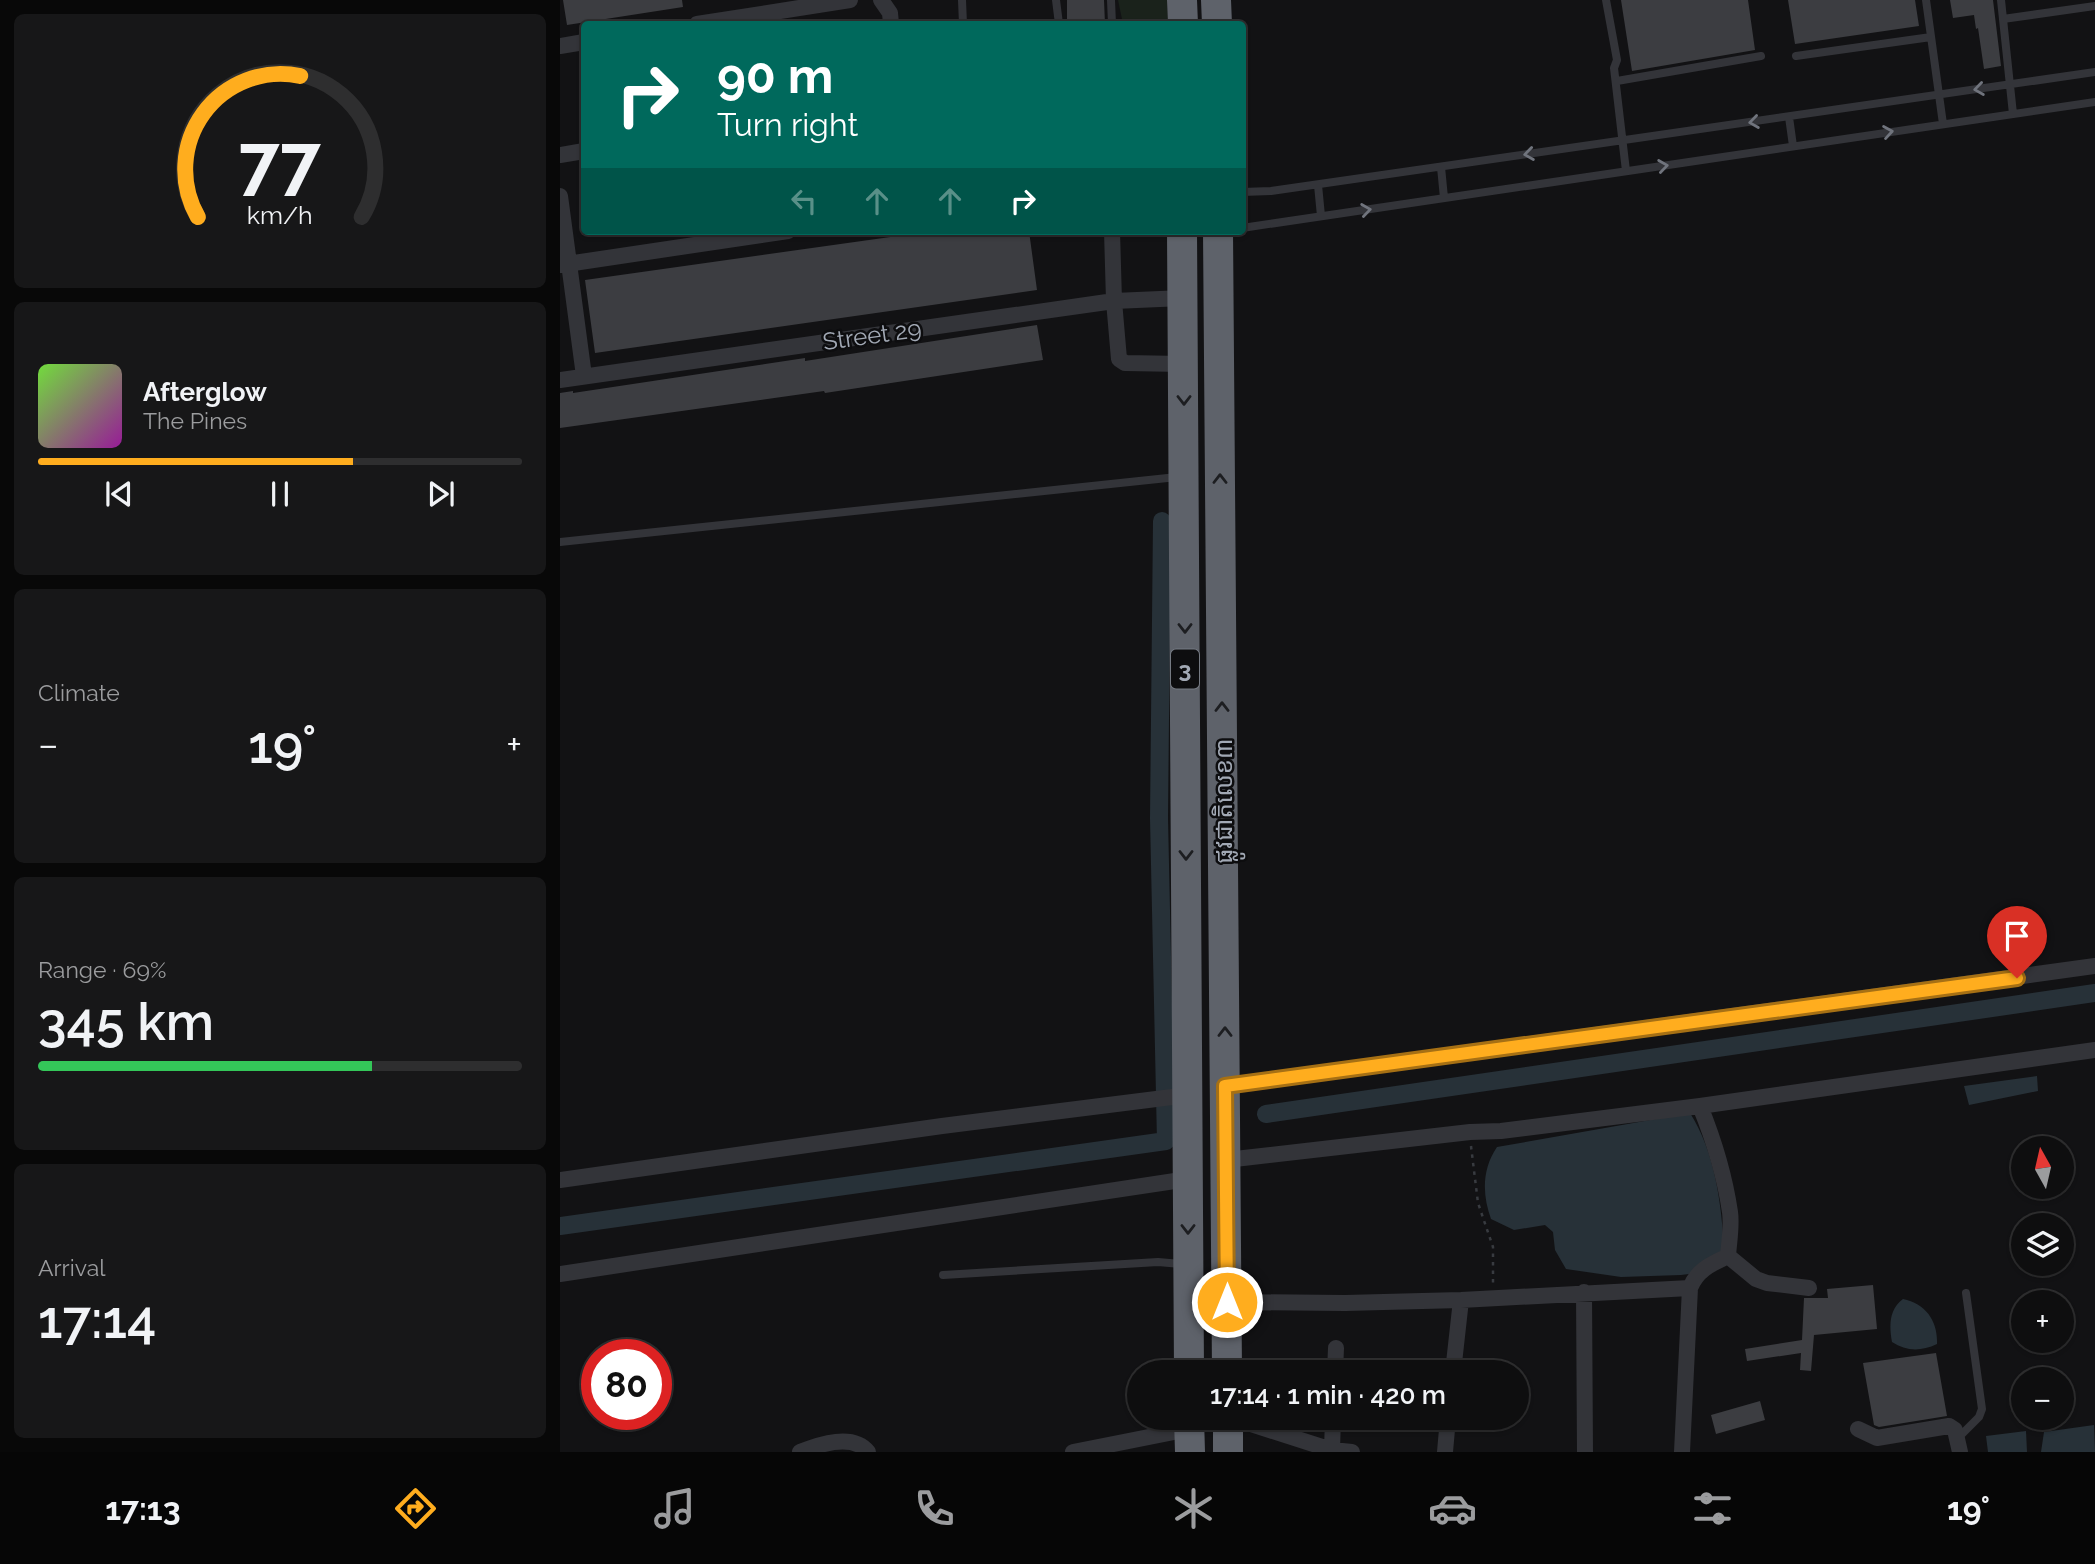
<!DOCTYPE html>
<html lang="en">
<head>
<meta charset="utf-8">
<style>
	body { margin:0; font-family:Raleway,"Noto Sans Khmer",sans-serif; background:#171718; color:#f1f3f6; height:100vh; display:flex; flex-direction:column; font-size:26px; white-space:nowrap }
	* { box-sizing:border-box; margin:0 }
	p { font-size:23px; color:#9b9c9e }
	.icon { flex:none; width:38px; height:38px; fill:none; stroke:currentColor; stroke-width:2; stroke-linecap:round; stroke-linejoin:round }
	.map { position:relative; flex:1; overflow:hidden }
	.panel { display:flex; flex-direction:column; gap:14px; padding:14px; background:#080808; width:560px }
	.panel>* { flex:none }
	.banner { position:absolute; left:21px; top:21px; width:665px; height:214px; border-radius:7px; box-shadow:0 2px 5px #0004,0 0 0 2px #2e2e2f; background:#00695c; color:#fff; overflow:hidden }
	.needle { width:46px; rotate:352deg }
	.tools { position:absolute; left:1451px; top:1136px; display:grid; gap:14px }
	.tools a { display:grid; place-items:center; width:63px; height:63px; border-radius:50%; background:#0e0e0f; box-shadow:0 2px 5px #0004,0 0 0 2px #2e2e2f; font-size:35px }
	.speed { position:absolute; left:21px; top:1339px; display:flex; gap:14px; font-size:35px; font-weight:700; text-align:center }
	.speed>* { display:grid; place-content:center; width:91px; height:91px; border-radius:50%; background:#0e0e0f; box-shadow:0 2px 5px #0004,0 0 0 2px #2e2e2f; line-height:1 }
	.speed .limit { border:10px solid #d22; background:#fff; color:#111 }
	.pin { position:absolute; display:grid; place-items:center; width:60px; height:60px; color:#fff; margin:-72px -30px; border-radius:50% 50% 50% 0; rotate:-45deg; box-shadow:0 0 7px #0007 }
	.pin .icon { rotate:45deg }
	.me { position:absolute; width:77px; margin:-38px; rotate:0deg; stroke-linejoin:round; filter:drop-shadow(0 0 5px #0008) }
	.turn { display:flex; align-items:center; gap:24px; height:147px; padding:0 21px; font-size:32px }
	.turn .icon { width:91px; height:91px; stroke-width:2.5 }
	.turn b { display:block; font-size:49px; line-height:60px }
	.lanes { display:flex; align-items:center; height:66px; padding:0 21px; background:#0003; justify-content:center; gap:35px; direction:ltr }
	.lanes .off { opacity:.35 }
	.big { font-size:52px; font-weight:600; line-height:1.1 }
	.panel .widget { flex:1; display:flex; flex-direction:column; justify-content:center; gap:10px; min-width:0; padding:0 24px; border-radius:10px; background:#171718 }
	.panel .dial { align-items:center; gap:0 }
	.dial svg { height:182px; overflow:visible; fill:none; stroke:#2e2e2f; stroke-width:7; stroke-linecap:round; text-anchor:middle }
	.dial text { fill:#f1f3f6; stroke:none }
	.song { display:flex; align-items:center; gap:21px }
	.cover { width:84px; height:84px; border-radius:10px; background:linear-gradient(135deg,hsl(100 70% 55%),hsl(300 70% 35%)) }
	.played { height:7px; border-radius:4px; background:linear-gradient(90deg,#ffad1e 65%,#2e2e2f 65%) }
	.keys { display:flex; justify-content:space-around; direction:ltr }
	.heat { display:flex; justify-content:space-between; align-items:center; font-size:38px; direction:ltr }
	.charge { height:10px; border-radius:5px; background:linear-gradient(90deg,#34c759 69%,#2e2e2f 0) }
	.trip { position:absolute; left:567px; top:1360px; width:402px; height:70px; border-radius:35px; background:#0e0e0f; box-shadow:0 2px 5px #0004,0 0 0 2px #2e2e2f; font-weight:600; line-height:70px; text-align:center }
	.tabs { display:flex; height:112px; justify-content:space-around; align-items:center; background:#060606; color:#9b9c9e }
	.tabs .icon { width:49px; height:49px }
	.tabs .current { color:#ffad1e }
	.tabs b { font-size:32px; color:#f1f3f6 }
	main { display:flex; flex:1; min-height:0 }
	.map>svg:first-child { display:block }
	.green { fill:#1a221b }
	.water { fill:#273138 }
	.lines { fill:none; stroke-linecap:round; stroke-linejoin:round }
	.canal { stroke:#273138; stroke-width:18 }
	.building { fill:#3c3d41 }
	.path { stroke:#383b40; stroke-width:2.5; stroke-dasharray:3.5 5; stroke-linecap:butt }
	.lane { stroke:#333439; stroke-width:8 }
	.street { stroke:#333439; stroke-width:16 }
	.highway { stroke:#5e626a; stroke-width:30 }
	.oneway { stroke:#70747d }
	.oneway2 { stroke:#1d1e21 }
	.route-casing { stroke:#a67014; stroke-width:18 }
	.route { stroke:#ffad1e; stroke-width:12 }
	.labels { text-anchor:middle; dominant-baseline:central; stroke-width:5; stroke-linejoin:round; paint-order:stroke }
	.shield { fill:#0d0d0f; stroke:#757a83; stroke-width:2 }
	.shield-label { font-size:23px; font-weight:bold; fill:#a2a9b5 }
	.street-label { font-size:24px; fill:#a2a9b5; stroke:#0d0d0f }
</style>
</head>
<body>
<main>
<section class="panel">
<div class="widget dial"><svg viewBox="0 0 100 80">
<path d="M14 69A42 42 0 1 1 86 69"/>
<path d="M14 69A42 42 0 0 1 59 7" stroke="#ffad1e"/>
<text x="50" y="56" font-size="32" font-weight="700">77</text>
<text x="50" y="72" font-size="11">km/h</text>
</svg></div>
<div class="widget">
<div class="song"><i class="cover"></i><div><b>Afterglow</b><p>The Pines</p></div></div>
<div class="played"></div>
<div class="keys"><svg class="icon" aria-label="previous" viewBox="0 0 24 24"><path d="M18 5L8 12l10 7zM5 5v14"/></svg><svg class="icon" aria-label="pause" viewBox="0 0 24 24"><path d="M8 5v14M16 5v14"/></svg><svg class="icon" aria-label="next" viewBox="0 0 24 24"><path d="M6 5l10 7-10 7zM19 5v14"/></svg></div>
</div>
<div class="widget"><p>Climate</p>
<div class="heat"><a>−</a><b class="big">19°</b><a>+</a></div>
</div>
<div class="widget"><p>Range · 69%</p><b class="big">345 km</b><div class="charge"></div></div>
<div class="widget"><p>Arrival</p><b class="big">17:14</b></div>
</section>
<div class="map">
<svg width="1535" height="1452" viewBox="0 0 1535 1452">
	<rect width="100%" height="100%" fill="#121214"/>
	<path class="green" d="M558,0H607L608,24H563Z"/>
	<path class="water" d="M1477,1076L1478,1091L1409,1105L1404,1086Z
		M1130,1113C1155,1152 1162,1205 1164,1251L1129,1274L1121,1275L1061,1277L1006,1269L995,1250L993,1232L985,1225L954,1230L931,1219C922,1194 922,1169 937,1147Z
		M1343,1299C1366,1304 1378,1321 1377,1344C1360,1352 1346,1351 1332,1342C1329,1326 1329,1309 1343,1299Z
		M1534,1425L1535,1452H1481L1484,1432Z
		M1466,1431L1467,1452H1428L1426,1436Z"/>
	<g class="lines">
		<path class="canal" d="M706,1114L1535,993
			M0,1226L606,1141L599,818L602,521"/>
	</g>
	<path class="building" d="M3,0H122L123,7L7,25Z
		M507,0H544L545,24H507Z
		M1061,0H1188L1195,50L1072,71Z
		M1228,0H1355L1359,26L1235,44Z
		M1390,0H1433L1441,66L1424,69L1418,28L1416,29L1414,15L1393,18Z
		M373,231H469L477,290L35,353L25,280Z
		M477,325L483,360L265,393L264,391L0,428V393L13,391V393L245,358V361Z
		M1313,1285L1317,1329L1254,1335L1251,1371L1240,1370L1241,1353L1187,1361L1185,1349L1242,1340L1244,1298H1268L1267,1289Z
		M1376,1353L1387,1416L1319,1427L1314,1425L1303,1363Z
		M1200,1401L1205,1420L1156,1434L1151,1415Z"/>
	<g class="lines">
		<path class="path" d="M911,1146L918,1203L933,1247V1284"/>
		<path class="lane" d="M402,0L403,24
			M496,0L499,24
			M551,0L552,24
			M1046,0L1057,60L1054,68L1066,171
			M1366,0L1383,124
			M1441,0L1453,114
			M1443,19L1535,6
			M1236,56L1371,37
			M1057,81L1201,56
			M1229,117L1233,146
			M881,167L884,198
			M758,185L761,216
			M682,192L711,191L1535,72
			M682,228L1535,102
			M0,542L617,477
			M383,1275L598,1262L621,1264
			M1398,1438L1419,1417L1422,1409L1406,1293"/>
		<path class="street" d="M321,0L330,13L331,24
			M137,24L290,0
			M0,46L24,42
			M0,155L24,151
			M0,196L24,376
			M0,265L228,231
			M623,298L554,301L559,359L565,363L623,364
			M0,380L554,301L552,231
			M665,1086L1535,966
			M666,1160L910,1132L941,1131L1140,1106L1535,1050
			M0,1180L382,1126L628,1095
			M1168,1256L1196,1279L1207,1283L1249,1288
			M0,1274L628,1179
			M1024,1292L1025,1452
			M667,1302L785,1303L901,1300L1130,1288
			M775,1372L776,1348
			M893,1372L901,1300
			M672,1418L772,1450L792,1452
			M1298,1429L1317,1438L1389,1426L1395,1430L1400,1452
			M772,1450L773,1418
			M240,1452C260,1444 293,1433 308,1452
			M513,1452L629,1429
			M885,1452L888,1418
			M1122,1452L1130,1288C1137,1270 1151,1264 1168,1256C1169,1242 1172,1226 1170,1212C1165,1178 1153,1138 1140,1106"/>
		<path class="highway" d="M622,0L623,24
			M656,0L657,24
			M622,231L629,1372
			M658,231L667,1372
			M629,1418L630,1452
			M668,1418V1452"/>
	</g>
	<defs><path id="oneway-chevron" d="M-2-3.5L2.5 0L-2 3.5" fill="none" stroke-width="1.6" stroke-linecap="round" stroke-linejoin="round" transform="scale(1.75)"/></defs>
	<g class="oneway">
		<use href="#oneway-chevron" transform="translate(1419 89) rotate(172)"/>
		<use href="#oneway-chevron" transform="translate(1194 122) rotate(172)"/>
		<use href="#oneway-chevron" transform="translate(1328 132) rotate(-9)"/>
		<use href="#oneway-chevron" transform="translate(969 154) rotate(172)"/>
		<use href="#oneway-chevron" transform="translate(1103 166) rotate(-8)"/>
		<use href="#oneway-chevron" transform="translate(806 210) rotate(-8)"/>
	</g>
	<g class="oneway2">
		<use href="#oneway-chevron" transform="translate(624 400) rotate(90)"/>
		<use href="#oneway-chevron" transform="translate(660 479) rotate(-90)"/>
		<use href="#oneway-chevron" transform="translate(625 628) rotate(90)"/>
		<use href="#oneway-chevron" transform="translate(662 707) rotate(-90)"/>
		<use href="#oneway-chevron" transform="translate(626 855) rotate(90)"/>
		<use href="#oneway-chevron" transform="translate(665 1032) rotate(-90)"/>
		<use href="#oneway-chevron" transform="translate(628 1229) rotate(90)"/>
	</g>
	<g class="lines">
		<defs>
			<path id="route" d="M667,1302L665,1086L1457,978"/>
		</defs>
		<use href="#route" class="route-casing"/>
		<use href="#route" class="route"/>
	</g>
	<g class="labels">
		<rect class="shield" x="611" y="649.5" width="28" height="39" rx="5"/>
		<g class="shield-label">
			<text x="625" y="669">3</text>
		</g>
		<g class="street-label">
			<text transform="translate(312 335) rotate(-8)">Street 29</text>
			<text transform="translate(663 801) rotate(-90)">ផ្លូវជាតិលេខ៣</text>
		</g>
	</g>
</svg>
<div class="tools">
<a><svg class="needle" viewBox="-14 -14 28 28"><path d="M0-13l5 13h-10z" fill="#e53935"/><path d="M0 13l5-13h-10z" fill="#9b9c9e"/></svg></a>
<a><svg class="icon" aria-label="layers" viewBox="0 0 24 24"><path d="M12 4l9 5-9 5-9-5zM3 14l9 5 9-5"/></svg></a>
<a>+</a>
<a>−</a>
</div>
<div class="speed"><div class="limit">80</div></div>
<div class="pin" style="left:1457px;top:978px;background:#d93025"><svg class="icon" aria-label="arrive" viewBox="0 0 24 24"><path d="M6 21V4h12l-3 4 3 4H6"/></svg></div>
<svg class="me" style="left:667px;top:1302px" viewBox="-20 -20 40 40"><circle r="17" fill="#ffad1e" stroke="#fff" stroke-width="3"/><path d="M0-11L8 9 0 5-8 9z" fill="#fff"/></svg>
<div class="trip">17:14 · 1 min · 420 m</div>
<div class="banner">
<div class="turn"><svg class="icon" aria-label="right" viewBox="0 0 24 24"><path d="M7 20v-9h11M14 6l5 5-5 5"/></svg><div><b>90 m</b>Turn right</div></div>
<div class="lanes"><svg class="icon off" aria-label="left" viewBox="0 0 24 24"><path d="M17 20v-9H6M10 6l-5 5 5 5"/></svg><svg class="icon off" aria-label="ahead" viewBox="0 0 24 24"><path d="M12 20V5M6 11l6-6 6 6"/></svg><svg class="icon off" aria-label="ahead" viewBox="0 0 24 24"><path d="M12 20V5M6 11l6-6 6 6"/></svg><svg class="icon" aria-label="right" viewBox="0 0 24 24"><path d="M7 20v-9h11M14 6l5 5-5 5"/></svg></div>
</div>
</div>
</main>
<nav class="tabs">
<b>17:13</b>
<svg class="icon current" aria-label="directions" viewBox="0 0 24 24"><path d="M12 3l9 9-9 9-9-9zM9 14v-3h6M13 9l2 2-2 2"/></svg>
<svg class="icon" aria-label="music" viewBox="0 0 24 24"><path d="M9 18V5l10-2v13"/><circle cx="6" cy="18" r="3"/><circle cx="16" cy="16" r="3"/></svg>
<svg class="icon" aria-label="phone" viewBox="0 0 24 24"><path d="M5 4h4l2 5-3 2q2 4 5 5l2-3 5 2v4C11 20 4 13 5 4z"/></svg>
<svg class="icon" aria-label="climate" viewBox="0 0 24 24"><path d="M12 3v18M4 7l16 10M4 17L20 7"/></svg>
<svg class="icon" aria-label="car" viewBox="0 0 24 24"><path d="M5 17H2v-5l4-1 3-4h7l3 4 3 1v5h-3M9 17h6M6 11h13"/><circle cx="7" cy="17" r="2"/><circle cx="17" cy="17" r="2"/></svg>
<svg class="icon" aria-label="filters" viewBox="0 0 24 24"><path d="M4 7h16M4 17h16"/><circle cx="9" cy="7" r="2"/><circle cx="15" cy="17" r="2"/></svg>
<b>19°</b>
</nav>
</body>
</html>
